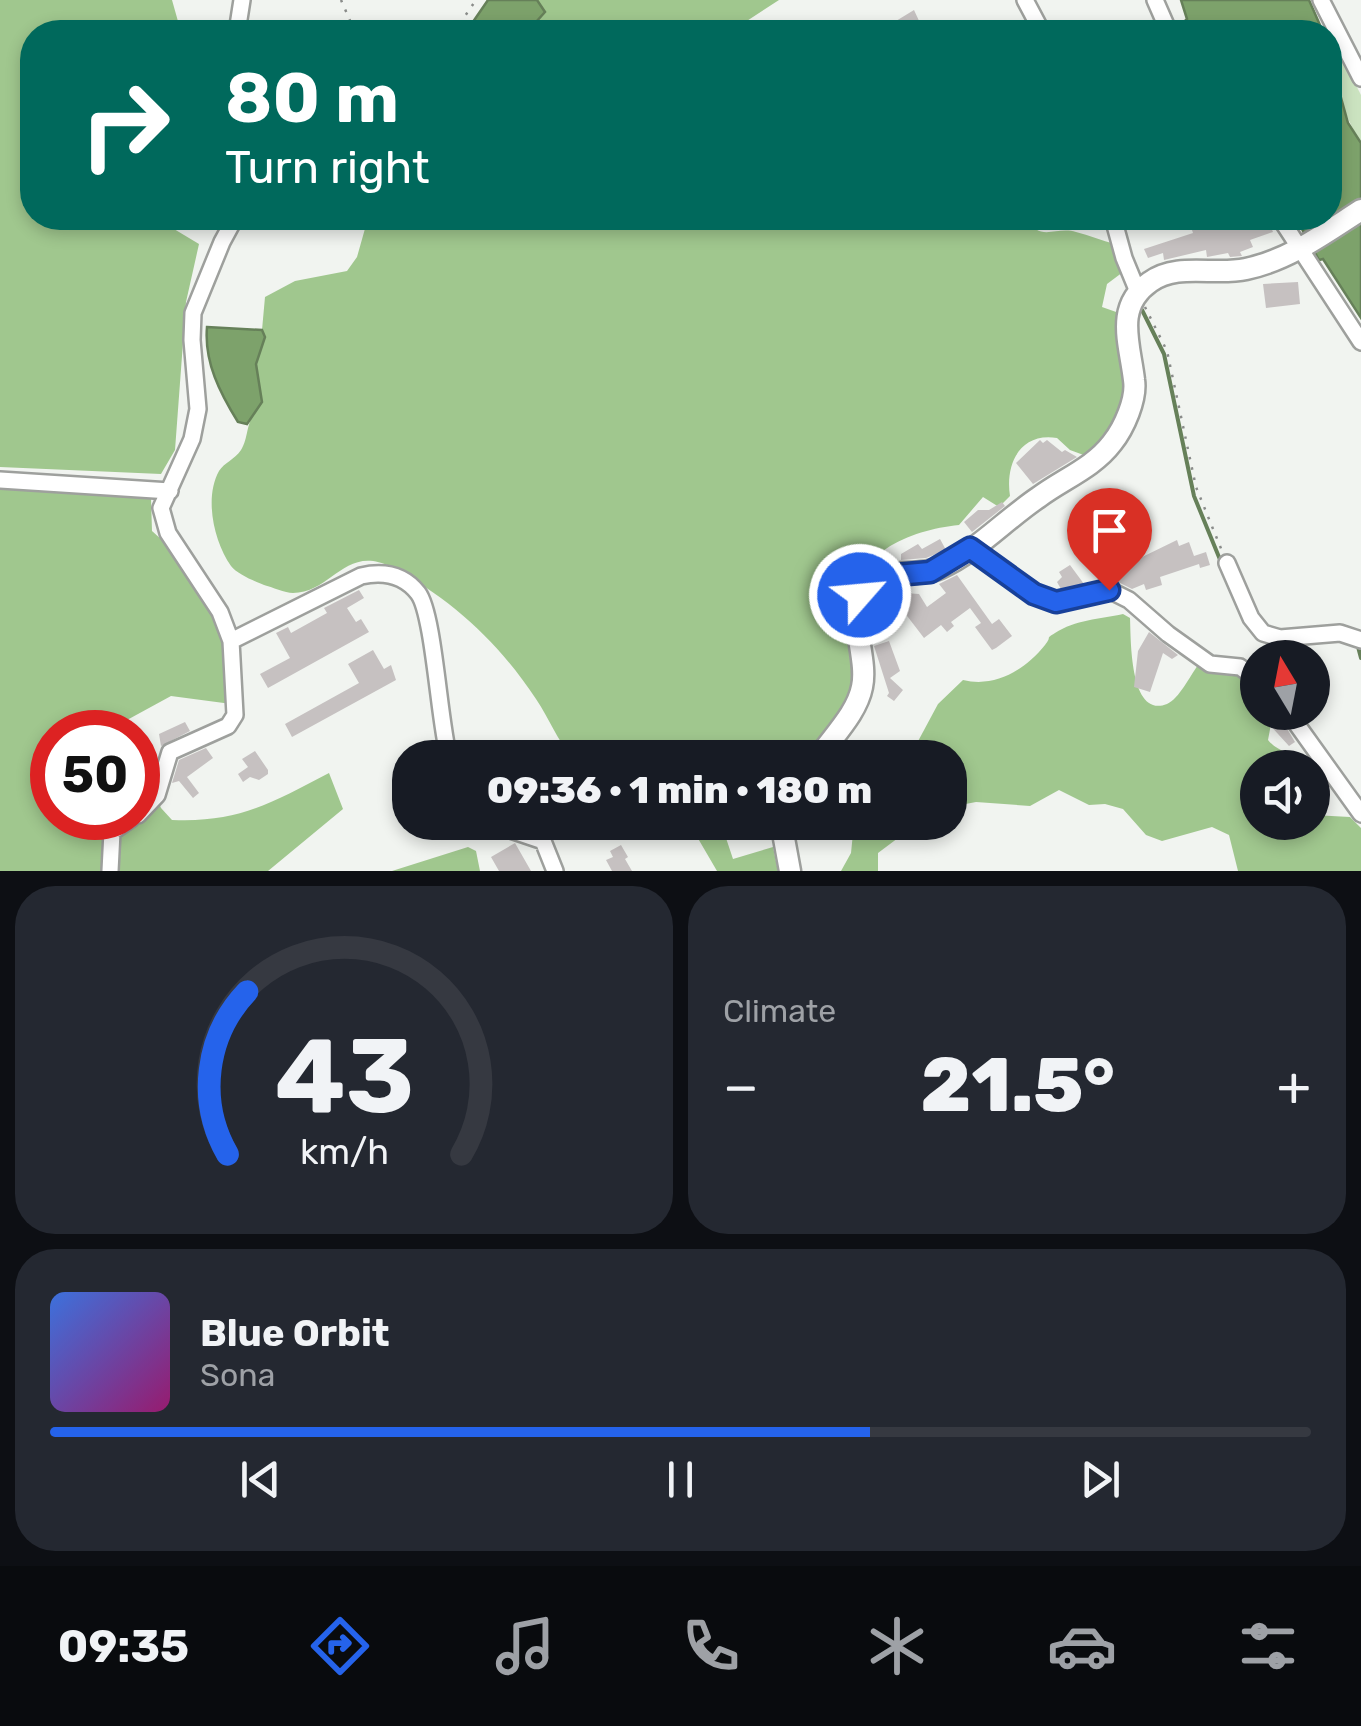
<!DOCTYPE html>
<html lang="en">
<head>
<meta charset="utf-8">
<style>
	body { margin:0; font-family:Rubik,sans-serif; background:#242831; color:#f1f3f6; height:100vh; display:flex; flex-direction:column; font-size:38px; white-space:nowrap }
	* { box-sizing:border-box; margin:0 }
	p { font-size:32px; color:#9ea1a6 }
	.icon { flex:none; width:55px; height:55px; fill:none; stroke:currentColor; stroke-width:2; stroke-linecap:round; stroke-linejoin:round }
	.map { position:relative; height:871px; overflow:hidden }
	.side { display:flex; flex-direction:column; gap:15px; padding:15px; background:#0d0f14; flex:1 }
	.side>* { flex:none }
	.hud { position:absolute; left:20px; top:20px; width:1322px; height:210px; border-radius:40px; box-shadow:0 5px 15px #0003; background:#00695c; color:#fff; overflow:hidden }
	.needle { width:65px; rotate:350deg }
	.buttons { position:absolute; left:1240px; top:640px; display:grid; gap:20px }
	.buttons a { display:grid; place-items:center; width:90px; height:90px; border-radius:50%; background:#171b24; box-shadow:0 5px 15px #0003; font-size:50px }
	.speed { position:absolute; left:30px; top:710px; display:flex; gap:20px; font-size:50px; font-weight:700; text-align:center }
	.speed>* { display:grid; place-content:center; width:130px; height:130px; border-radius:50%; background:#171b24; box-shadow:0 5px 15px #0003; line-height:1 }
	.speed .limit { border:15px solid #d22; background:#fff; color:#111 }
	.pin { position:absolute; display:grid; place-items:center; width:85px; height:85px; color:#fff; margin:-102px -42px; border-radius:50% 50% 50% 0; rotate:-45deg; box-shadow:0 0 10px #0007 }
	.pin .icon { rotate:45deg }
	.me { position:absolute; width:110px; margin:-55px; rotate:63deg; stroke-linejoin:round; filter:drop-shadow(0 0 8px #0008) }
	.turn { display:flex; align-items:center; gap:35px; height:210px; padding:0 40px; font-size:45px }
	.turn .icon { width:130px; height:130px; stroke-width:2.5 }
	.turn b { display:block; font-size:70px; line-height:85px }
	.big { font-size:75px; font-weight:800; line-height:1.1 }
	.side .card { flex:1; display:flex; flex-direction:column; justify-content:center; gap:15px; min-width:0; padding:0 35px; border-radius:40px; background:#242831 }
	.side .dial { align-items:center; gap:0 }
	.dial svg { height:260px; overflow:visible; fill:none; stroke:#363941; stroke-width:7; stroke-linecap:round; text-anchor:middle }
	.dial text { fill:#f1f3f6; stroke:none }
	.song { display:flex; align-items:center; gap:30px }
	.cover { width:120px; height:120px; border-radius:15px; background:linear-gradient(135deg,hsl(220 70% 55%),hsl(320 70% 35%)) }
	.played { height:10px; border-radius:5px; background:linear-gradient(90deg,#2563eb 65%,#363941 65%) }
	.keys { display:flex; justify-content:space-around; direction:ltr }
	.heat { display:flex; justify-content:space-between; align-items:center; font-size:55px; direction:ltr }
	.side .tiles { flex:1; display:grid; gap:15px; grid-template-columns:1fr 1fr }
	.card:last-child { grid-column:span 2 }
	.trip { position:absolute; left:392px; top:740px; width:575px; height:100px; border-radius:40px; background:#171b24; box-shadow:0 5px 15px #0003; font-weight:800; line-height:100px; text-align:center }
	.dock { display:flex; height:160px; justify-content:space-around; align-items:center; background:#090b0e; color:#9ea1a6 }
	.dock .icon { width:70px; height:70px }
	.dock .active { color:#2563eb }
	.dock b { font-size:45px; color:#f1f3f6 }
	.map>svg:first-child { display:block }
	.green { fill:#cbe3c0 }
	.forest { fill:#a0c78e }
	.water { fill:#7da26b; stroke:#668059; stroke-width:2.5 }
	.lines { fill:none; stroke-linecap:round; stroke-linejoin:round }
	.stream { stroke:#668059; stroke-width:4 }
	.building { fill:#c6c1c1 }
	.minor-casing { stroke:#9ea09d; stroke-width:20 }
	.major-casing { stroke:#9ea09d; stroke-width:25 }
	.path { stroke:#8a8c8a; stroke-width:2.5; stroke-dasharray:2.5 8; stroke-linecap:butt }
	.minor { stroke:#fff; stroke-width:15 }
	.major { stroke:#fff; stroke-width:20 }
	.route-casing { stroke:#184099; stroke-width:25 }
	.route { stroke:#2563eb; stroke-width:18 }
</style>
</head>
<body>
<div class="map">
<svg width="1361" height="871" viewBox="0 0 1361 871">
	<rect width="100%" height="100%" fill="#f1f4f0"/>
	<path class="green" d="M1330,34L1361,95V143C1341,111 1330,71 1330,34Z"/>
	<path class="forest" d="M0,0H172L181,32H32V218H163L164,223L199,244L186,302L175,450L161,474L0,467Z
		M537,0H779L730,32H535Z
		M368,218H1028C1038,243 1056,226 1076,232C1089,235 1102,241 1115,244L1123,272L1107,284L1102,307L1119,313L1130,406L1089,457L1070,450L1057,438C1020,432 1005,464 1010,496L999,507L983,497L959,525C909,530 852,554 848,612C847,640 858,669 849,697C843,720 819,739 803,757H572C557,740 549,718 536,699C499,643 451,598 391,567C345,544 332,593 293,593C285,593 272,587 264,585C254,581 237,574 231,566C214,542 204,498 219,471C224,463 235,459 241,450C250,435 244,422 262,402L256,364L265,337L262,330L265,297L295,281L347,271L357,257Z
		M0,484L151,498L152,531L213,586L231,639L239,705L171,696L127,720L128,732H52V818H138V756L161,808L172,820C239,823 271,803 329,773L343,809L268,871H0Z
		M1123,614L1130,618C1131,638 1129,719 1167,704C1179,699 1190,676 1198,665L1245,672L1257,684L1258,712L1273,713L1268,740C1278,753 1298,754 1308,767L1258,768V822H1312L1313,815L1350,817L1361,828V871H1238L1229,835L1212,827L1162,841L1146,835L1123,809L1105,804L1089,805L1059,790L1030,806L976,802L950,807V758H909L938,704L963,680C995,688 1025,670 1045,645C1053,635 1044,640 1055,633C1075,620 1100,619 1123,614Z
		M689,823H721L733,859L773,847L778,871H717Z
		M854,823V822L918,823L878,853V871H841L851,853Z
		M468,847L476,851L480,871H392Z"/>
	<path class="water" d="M488,0H537L545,12L536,22L535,32H466Z
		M1181,0H1309L1323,32H1187L1182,24L1187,19Z
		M1330,58L1348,123L1361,143V318L1323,259L1319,260L1296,218H1330Z
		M207,327L262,330L265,337L256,364L262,402L247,424L238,422C220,393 204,362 207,327Z"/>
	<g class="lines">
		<path class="stream" d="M1142,310L1164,354L1194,496L1221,562
			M1357,643L1361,658"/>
	</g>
	<path class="building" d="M914,10L920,23L916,25L920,32H878Z
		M1226,218H1267L1273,232L1250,240L1253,247L1240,252L1242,256L1230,257L1228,253L1207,257L1206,250L1164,260L1163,253L1148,258L1144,249L1193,233L1192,230L1216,225Z
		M1298,282L1300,304L1266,308L1263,284Z
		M1040,440L1043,443L1047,440L1062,452L1065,450L1077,457L1033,484L1016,463Z
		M1002,502L1005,506L972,532L964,522L978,510H989Z
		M940,539L946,550L926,558L901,560V554L918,544L922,549Z
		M1177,540L1179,546L1189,542L1194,556L1206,552L1210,565L1200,568L1199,564L1160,577L1162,585L1146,590L1144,584L1132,589L1112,579L1104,563L1134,555L1136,560Z
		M1070,565L1084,584L1061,589L1057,582L1062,577L1059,572Z
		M957,575L992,624L999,619L1012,636L996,648L992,650L975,627L981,623L970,608L951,622L954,626L947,632L941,625L924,638L901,608L880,616L873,603L892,590L897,598L904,593L919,594L927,607L946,593L939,584Z
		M359,590L364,598L347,608L356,622L361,619L369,632L268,688L260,674L290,658L276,633L288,627L291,633L327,613L324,608Z
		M1149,632L1178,655L1172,659L1163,653L1150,692L1134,687L1138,651Z
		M889,641L900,671L890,678L903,690L894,701L887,696L889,693L874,646Z
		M373,650L384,669L391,665L396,680L292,737L285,724L359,683L348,664Z
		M1274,712H1277L1295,742L1289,746L1266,721Z
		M185,722L190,731L161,746L159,734Z
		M206,748L213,758L187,777L199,793L193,798L179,781L172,783L179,760Z
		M255,751L268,770V774L259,780L250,777L243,782L238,774L248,767L242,759Z
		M515,843L531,871H499L491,857Z
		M621,845L628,857L625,859L632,871H612L606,860L613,857L610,851Z"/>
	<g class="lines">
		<defs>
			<path id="minor" d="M1025,0L1042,32
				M1155,0L1169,32
				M1321,0L1361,78
				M237,32L242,0
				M1113,218L1124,258L1138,292
				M1280,218L1361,342
				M0,480L170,491
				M970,548L1034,594L1056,602L1109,590L1129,600L1168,634L1210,664L1240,667L1258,680
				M1227,563L1251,618L1263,633L1280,638L1340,633L1361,640
				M231,641L361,576C383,571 403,574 418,593C434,614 439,722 449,758
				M1288,712L1361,814
				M138,815L157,795L170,752L228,726L235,715L231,641L220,612L168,533L161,508L192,439L198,409L192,340L193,313L222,242L235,218
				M487,822L543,841L555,871
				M110,871L112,832L132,818"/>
			<path id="major" d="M818,758C833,736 857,713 862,687C869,655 843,610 867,583C882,567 918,578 940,568C976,552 1006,519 1039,497C1063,479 1093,468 1112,443C1124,428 1137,399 1134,380C1130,344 1114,307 1150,282C1177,262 1215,276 1246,269C1289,260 1325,233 1361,210
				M781,822L790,871"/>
		</defs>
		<use href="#minor" class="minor-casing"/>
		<use href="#major" class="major-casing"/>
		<path class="path" d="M341,0L355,32
			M454,32L476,0
			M1145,307L1167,351L1196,487L1222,551"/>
		<use href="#minor" class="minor"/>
		<use href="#major" class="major"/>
	</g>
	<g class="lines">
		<defs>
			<path id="route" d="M860,595L874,577L930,572L970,548L1034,594L1056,602L1109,590"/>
		</defs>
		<use href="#route" class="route-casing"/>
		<use href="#route" class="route"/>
	</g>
</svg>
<div class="buttons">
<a><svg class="needle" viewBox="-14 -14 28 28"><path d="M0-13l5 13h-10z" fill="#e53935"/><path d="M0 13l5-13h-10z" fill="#9ea1a6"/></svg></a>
<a><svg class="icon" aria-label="sound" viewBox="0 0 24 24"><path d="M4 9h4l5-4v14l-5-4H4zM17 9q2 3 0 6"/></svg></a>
</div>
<div class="speed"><div class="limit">50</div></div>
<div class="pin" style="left:1109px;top:590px;background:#d93025"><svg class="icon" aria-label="arrive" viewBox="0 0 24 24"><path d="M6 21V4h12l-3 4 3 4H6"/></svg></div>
<svg class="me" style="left:860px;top:595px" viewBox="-20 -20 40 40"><circle r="17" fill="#2563eb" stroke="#fff" stroke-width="3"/><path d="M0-11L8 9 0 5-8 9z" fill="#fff"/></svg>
<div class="trip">09:36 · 1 min · 180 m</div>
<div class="hud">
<div class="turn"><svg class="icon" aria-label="right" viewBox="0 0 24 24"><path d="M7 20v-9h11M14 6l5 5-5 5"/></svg><div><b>80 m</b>Turn right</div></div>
</div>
</div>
<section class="side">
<div class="tiles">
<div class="card dial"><svg viewBox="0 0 100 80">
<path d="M14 69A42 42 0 1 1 86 69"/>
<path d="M14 69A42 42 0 0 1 20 19" stroke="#2563eb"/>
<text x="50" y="56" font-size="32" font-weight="700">43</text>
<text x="50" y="72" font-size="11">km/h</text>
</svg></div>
<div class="card"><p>Climate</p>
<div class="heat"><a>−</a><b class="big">21.5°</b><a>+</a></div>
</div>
<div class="card">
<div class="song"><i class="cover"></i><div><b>Blue Orbit</b><p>Sona</p></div></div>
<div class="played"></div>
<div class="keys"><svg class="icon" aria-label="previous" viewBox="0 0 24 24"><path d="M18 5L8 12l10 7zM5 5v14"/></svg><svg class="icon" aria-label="pause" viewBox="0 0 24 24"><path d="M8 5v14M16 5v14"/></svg><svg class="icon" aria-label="next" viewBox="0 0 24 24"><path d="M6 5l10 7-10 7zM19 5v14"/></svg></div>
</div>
</div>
</section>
<nav class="dock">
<b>09:35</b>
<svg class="icon active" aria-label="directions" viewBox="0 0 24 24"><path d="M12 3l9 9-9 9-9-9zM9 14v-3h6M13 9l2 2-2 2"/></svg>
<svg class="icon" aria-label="music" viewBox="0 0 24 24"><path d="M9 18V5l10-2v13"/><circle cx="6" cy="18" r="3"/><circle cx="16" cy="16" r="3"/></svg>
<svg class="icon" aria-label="phone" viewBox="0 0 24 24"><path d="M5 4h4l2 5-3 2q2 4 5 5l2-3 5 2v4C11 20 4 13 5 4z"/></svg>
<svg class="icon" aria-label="climate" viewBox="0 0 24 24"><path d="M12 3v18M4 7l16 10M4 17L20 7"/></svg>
<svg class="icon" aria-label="car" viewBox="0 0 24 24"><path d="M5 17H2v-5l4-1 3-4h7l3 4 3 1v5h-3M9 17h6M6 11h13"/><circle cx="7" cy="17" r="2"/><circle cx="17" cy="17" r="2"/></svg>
<svg class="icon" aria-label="filters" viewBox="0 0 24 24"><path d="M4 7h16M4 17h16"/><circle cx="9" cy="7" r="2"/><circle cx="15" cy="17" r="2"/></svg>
</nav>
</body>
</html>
